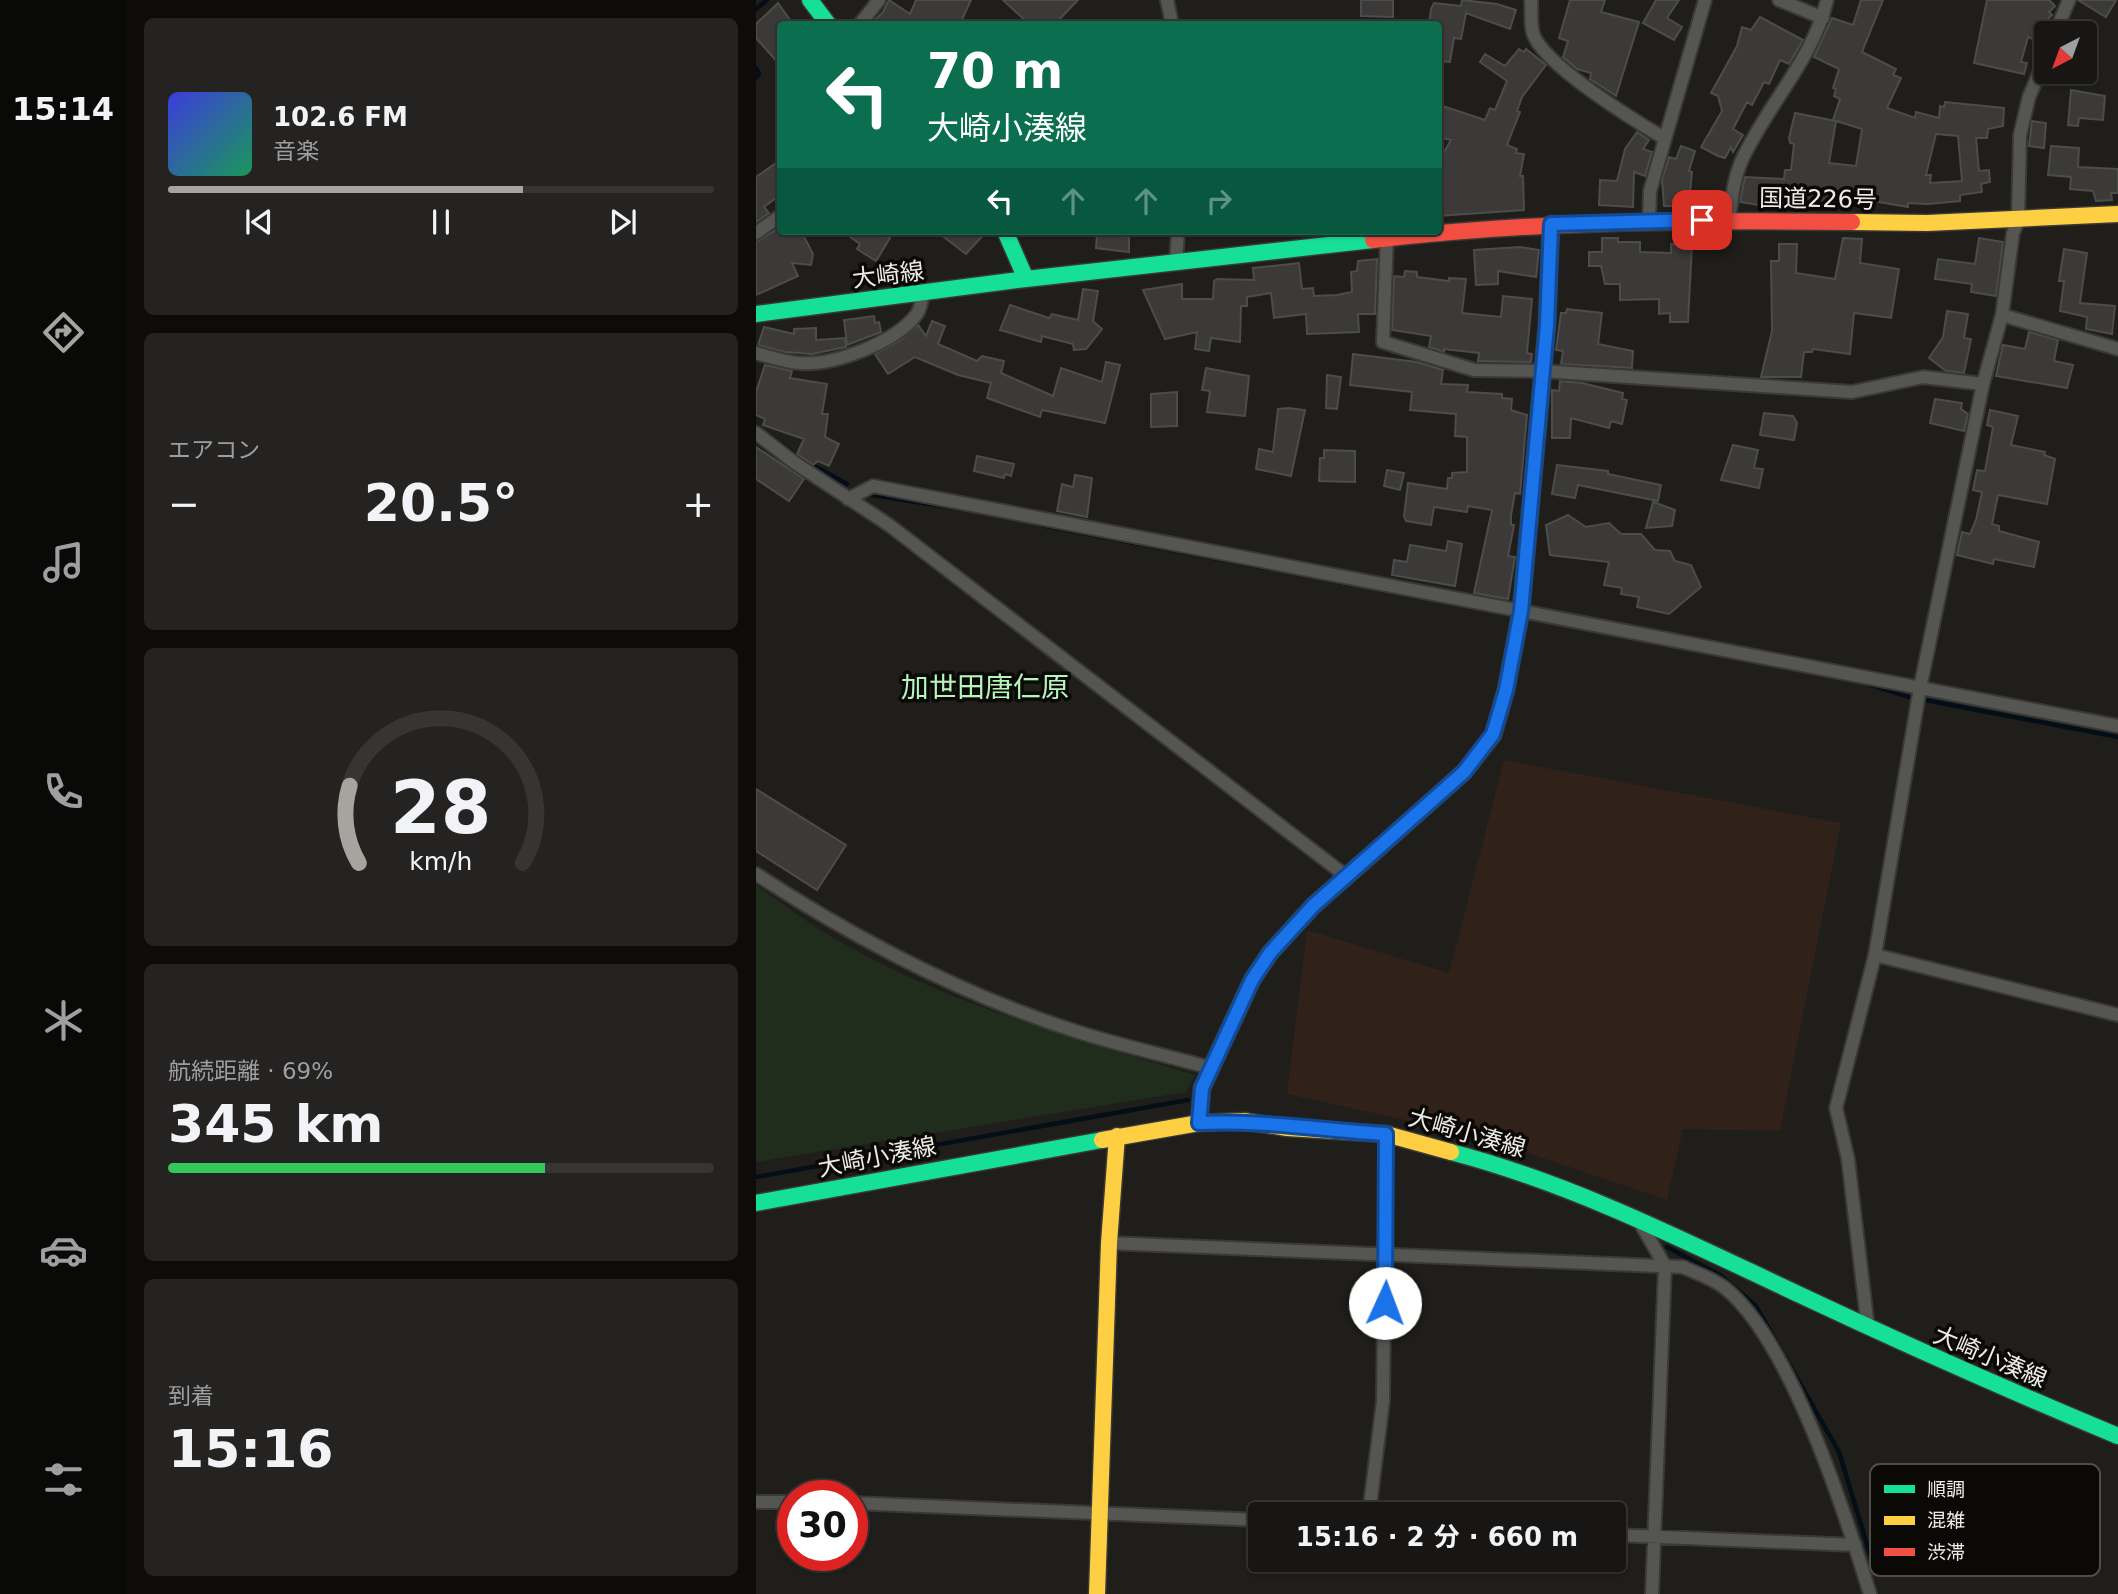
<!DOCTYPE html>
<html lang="ja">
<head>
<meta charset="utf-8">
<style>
	body { margin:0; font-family:"DejaVu Sans","Noto Sans JP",sans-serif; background:#242322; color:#f1f3f6; height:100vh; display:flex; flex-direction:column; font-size:26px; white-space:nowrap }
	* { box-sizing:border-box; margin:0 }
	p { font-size:23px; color:#9e9fa0 }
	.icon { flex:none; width:38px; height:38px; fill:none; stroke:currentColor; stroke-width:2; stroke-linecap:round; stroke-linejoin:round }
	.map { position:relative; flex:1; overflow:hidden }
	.drawer { display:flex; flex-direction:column; gap:18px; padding:18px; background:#0d0c0b; width:630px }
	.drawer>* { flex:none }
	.top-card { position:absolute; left:21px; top:21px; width:665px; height:214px; border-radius:7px; box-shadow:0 2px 5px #0004,0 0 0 2px #363534; background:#0b6e4f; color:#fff; overflow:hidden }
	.needle { width:46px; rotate:221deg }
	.tools { position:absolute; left:1278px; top:21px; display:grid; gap:14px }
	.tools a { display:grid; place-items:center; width:63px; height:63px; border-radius:7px; background:#171614; box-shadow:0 2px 5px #0004,0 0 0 2px #363534; font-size:35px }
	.speed { position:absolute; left:21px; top:1480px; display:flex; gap:14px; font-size:35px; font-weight:700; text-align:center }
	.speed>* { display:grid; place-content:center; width:91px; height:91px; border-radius:50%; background:#171614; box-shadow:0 2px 5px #0004,0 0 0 2px #363534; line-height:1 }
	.speed .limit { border:10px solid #d22; background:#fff; color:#111 }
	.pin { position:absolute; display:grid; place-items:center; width:60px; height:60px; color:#fff; margin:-30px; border-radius:14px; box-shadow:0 4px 10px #0006 }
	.me { position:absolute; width:77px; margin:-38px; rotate:2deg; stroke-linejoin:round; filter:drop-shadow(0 0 5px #0008) }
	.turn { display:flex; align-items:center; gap:24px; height:147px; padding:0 35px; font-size:32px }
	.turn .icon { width:91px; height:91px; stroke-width:2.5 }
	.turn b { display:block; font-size:49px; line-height:60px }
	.lanes { display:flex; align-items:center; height:66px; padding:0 35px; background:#0003; justify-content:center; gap:35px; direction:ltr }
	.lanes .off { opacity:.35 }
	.big { font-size:52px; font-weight:700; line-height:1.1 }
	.drawer .widget { flex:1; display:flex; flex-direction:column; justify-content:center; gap:10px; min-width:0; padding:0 24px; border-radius:10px; background:#242322 }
	.drawer .dial { align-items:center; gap:0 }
	.dial svg { height:182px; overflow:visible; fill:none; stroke:#363534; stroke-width:7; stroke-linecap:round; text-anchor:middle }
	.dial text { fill:#f1f3f6; stroke:none }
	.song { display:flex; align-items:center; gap:21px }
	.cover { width:84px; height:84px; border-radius:10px; background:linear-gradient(135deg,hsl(240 70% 55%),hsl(150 70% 35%)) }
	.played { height:7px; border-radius:4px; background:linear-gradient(90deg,#a5a49f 65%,#363534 65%) }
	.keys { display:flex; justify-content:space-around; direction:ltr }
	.heat { display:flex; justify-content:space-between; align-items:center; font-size:38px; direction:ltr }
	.charge { height:10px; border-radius:5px; background:linear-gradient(90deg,#34c759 69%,#363534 0) }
	.trip { position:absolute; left:492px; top:1502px; width:378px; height:70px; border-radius:7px; background:#171614; box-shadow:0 2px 5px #0004,0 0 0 2px #363534; font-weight:700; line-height:70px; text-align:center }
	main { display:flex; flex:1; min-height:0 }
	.tabs { display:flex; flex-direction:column; width:126px; justify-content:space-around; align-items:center; background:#090908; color:#9e9fa0 }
	.tabs .icon { width:49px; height:49px }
	.tabs .selected { color:#a5a49f }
	.tabs b { font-size:32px; color:#f1f3f6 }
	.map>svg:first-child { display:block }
	.education { fill:#302119 }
	.green { fill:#202d1d }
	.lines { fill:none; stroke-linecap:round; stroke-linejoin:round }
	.stream { stroke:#030e18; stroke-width:4.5 }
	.building { fill:#3b3a39; stroke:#4d4c4c; stroke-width:2; fill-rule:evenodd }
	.street-casing { stroke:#3a3936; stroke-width:16 }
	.fast-casing { stroke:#3a3936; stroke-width:19 }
	.slow-casing { stroke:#3a3936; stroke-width:19 }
	.jam-casing { stroke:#3a3936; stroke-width:19 }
	.street { stroke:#555551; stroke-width:12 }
	.fast { stroke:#16e098; stroke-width:16 }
	.slow { stroke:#ffcf43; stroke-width:16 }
	.jam { stroke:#f24e42; stroke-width:16 }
	.route-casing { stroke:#114b97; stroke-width:18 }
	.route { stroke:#1a73e8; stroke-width:12 }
	.labels { text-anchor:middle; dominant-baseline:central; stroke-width:7; stroke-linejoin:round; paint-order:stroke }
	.street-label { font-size:24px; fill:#edece7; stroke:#0a0906 }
	.quarter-label { font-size:28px; fill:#b6f6bd; stroke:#0a0906 }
	.key { fill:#0a0906; stroke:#4e4d4a; stroke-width:2 }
	.key-label { font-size:19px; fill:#edece7 }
</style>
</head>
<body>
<main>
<nav class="tabs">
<b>15:14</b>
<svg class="icon selected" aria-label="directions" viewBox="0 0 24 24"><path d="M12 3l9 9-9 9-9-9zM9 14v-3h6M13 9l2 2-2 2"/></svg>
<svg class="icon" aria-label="music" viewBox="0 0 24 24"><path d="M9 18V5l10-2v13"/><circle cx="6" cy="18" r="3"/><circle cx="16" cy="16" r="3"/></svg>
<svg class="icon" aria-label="phone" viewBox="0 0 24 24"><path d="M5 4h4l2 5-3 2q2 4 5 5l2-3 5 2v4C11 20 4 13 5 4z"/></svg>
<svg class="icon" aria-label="climate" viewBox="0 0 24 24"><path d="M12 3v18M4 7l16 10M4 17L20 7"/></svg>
<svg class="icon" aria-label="car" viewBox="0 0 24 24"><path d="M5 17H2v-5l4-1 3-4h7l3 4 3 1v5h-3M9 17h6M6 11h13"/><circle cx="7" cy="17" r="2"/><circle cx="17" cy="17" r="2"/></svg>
<svg class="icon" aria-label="filters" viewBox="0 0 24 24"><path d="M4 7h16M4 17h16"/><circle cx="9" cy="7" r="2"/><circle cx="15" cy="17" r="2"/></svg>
</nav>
<section class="drawer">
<div class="widget">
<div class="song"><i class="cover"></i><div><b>102.6 FM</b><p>音楽</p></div></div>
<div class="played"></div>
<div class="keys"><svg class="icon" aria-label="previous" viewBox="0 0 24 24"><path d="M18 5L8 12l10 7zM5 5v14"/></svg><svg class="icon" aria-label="pause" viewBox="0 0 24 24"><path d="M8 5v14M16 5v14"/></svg><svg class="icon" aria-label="next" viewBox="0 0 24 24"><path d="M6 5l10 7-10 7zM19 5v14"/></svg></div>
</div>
<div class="widget"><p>エアコン</p>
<div class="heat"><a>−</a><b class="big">20.5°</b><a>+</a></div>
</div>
<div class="widget dial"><svg viewBox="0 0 100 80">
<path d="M14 69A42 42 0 1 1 86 69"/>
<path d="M14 69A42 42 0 0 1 10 35" stroke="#a5a49f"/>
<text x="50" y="56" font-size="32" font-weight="700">28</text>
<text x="50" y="72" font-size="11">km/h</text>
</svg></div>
<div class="widget"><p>航続距離 · 69%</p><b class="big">345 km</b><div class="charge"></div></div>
<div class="widget"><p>到着</p><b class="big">15:16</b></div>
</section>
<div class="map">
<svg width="1362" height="1594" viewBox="0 0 1362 1594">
	<rect width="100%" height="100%" fill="#1f1e1a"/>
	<path class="education" d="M748,760L1085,823L1024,1131L927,1129L911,1200L718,1135L531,1094L551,930L693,973Z"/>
	<path class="green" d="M0,885C23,901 46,919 71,934C183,1002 314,1037 439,1075L430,1092L0,1162Z"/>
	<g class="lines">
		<path class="stream" d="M0,9L11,0
			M0,68L3,74L0,78
			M15,437L42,457L91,484
			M116,495L212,510
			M285,525L756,615
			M1113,684L1153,697L1362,737
			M0,1177L432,1100
			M911,1247L964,1275L1000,1306L1083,1452L1117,1564"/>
	</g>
	<path class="building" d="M133,0L154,14L160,0H215L204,24H115L127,12Z
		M247,0H322L299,24H273Z
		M605,0H637V17L605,16Z
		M706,0L741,4L760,10L754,29L710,13L705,39L698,38L694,62L682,61V24H673L675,9L678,3L705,6Z
		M814,0H849L845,12L883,22L860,96L834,79L835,73L821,69L807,57L812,41L803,38Z
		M900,0H923L911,18L926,27L918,40L887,23Z
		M1105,0H1127L1106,52L1140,69L1137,75L1145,78L1131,108L1159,118L1160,112L1183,118L1184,106L1188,107L1189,102L1248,108L1247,126L1232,129L1231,138H1220L1223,171L1233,170L1234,182L1225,184L1226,192L1204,195V201L1172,204L1152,203V207L1111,200L1110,205L1094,203V206L1058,202V207L1016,203V207L984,202L989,177L1028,179L1029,170H1035L1038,144L1034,143L1033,138L1039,113L1080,121L1073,163L1100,166L1106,129L1077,120L1084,99L1078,96L1080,89L1077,88L1083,69L1058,57L1076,18L1097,25ZM1180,134L1202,136L1206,181L1174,183L1175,175H1170Z
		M1231,0H1293L1299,6L1293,12L1296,15L1286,25L1282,41L1272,37L1265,62L1271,63L1268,74L1218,63Z
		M1322,0H1360L1350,17Z
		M22,3L37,24H24V65L0,38V24Z
		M1004,17L1047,40L1033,64L1024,60L1013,84L1008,82L996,105L991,102L977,129L987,135L977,152L975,147L969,158L962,156L945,147L966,111L962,96L955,93L981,46L986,27L995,30Z
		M763,49L768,52L770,49L790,65L766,97L761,111L764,112L751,145L761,149L760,153L768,154L764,176H767L768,210L682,216V162L695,140L682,137L684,105L729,120L734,108L739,110L751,81L724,62L729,54L749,66Z
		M1315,90L1349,96L1347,120L1323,118L1322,126L1312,125Z
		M1276,121L1290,123L1288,148L1273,146Z
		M881,132L893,140L887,149L896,152L889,176L878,172L877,207L843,205L844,180L861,181L869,149Z
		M925,146L939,151L933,171L936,172L933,202L931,206H908L906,180L913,157L920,159Z
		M1295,146L1323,148L1322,167L1362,169V193H1355L1356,200L1340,201L1337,191L1314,189L1315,177L1292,175Z
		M20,163L24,170V195L8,207L13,213L0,222V177Z
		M23,228L24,231H45L57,254L55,265L36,263L42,276L0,295V242Z
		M86,231H133L130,236L134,238L120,261L101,249L104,244Z
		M180,231H231L210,254Z
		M341,234L373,237V252L340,248Z
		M846,238H862V242H884V252L915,253V244L936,245L932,322H914V313L903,314V299L864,300V284H849L845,266H833V252H846Z
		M1087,238L1106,239L1104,263L1143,269L1135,318L1098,313L1094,354L1057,349L1056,352H1048L1045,377H1005L1016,331L1015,261H1023V244H1041L1040,273L1079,279Z
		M1223,238L1247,242L1240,296L1215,292L1216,284L1179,279L1182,259L1219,264Z
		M764,247L783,250L780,277L742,271V284L720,285L718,250Z
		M1308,249L1331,253L1324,303L1359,306L1356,334L1330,329L1331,317L1304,311L1308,281H1303Z
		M621,259L619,314H602L603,332L551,334L550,314L518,318L515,293L491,297V306H485L484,342L455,338L453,351L439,349L441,332L409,339L387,290L426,284V299H457L458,281L461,279L498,280L497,268L543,263L546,289L557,288L558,296L581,295L596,292L595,272L601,271L602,261Z
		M649,271L661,272V277L693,281V278L710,279L706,313L745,317L747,296L776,299L771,353L776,354L775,362L722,361L723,353L688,349V352L673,347L675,336L636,330L638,276L648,277Z
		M327,289L342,291L337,321L346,329L330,349L318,350L317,344L286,336L285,342L244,330L254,305L293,318L296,314L322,320Z
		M811,309L846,313L842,344L877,351L876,368L805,364L807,351L800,350L805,313H810Z
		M1191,311L1212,314L1208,338L1215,339L1208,373L1190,371L1173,358L1187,337Z
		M118,316L119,323L123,322L125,332L91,345L88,320Z
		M176,321L189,326L182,344L221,361L226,356L248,361L245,373L297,396L305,368L346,382L350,362L364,365L349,423L286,410L284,417L231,398L235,383L202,375L159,357L132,374L119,354L143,341L162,325L170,336Z
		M8,327L38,334V329L60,328V340L89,338L90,347L56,354L29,352L2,345Z
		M1273,332L1302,340L1298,361L1317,365L1311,388L1240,376L1247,345L1269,349Z
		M597,354L661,362L687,370L685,384L712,385L711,392L746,394V398L756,399L755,410L771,415L764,494L759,493L755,515V525H758L752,556L759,557L752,599L718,593L736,510L712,506L711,512L678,507L675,525L650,521L648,516L652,483L691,489L692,478H696V473L711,472V437L699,436L700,414L654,410L656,392L594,385Z
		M9,365L36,371L34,378L71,384L66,414H72L69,437L83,444L73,466L62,461L57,465L41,454L48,439L7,425L9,419L0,415V392Z
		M450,368L493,376L489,416L451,412L454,391L446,390Z
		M571,375L585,377L581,409L570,408Z
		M804,381L826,383L867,393L866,399L871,400L866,424L855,421L853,428L815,418L814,438H796V390L803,391Z
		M421,392V426L395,427V394Z
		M1179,399L1206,403L1205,409L1212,414L1208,431L1174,423Z
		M532,408L549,410L535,476L500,469L503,449L517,452L522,409Z
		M1234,410L1262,416L1255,445L1289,452L1288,455L1299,459L1291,504L1242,495L1236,524L1243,526V531L1283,542L1278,567L1238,559L1237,564L1201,555L1206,532L1214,534L1220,520L1226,492L1217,490L1221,470L1229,471L1237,427L1231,425Z
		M1008,413L1037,416L1041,423L1038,440L1004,435Z
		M977,445L1002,450L998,468L1007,469L1003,488L965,480Z
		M0,447L48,479L33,501L0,479Z
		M568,450L599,451V482L563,481L564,458H568Z
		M221,456L258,464L255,476L249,474L248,478L218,471Z
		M801,465L852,471V474L905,485L902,501L822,485L819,498L796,494Z
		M631,470L648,473L644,490L628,486Z
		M319,475L336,478L331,517L301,511L306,484L317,487Z
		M897,502L919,510L916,526L890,528Z
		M812,515L830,527L853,523L865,534H885L899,550L914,551L919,561L935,565L945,587L913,614L881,607L883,597L865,594L866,588L848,585L853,562L794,555L790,525Z
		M692,541L706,544L699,586L636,575L638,560L651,562L654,545L690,551Z
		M0,789L90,845L61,890L0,851Z"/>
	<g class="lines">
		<defs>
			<path id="street" d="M411,0L416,24
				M775,0C776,10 774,23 777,33C785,63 879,121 908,138
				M1023,0L1067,18
				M104,24L123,0
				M1299,33L1313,0
				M893,220L894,191L949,0
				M973,220C976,200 977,181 985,162C1010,106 1057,60 1071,0
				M0,233L24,216
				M631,236L627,342L718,370L785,371L1096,392L1167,377L1227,384
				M420,263L422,231
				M1246,315L1362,349
				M0,353C14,357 29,362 43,363C77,366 139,343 161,314C164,309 166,300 167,294
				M0,433L39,463L133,525L590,876
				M92,499L117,486L1362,726
				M0,874C98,938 204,994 316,1030C361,1045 409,1055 455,1068
				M1119,955L1362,1015
				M882,1219L909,1266L896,1594
				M353,1243L927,1267C940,1273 958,1279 969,1288C1034,1340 1089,1513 1114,1594
				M1112,1328L1092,1159L1080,1108L1119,955L1164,688L1227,384L1246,315L1257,233L1262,221L1264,135L1273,97L1290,57
				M0,1502H37
				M96,1503L504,1520
				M613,1514L627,1401L630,1134
				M858,1535L1099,1545"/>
			<path id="fast" d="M54,0L72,24
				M249,231L270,279L617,240
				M0,314L270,279
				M624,847L708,772L737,735L750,690L765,611L791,325L795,224
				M695,1152C817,1184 929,1241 1042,1294C1148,1344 1254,1391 1362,1436
				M0,1203L346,1140"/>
			<path id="slow" d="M1096,222L1171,223L1362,214
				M346,1140L443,1123L488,1121L531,1128L630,1134L695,1152
				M341,1594L353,1243L361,1136"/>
			<path id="jam" d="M617,240C778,221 934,220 1096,222
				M443,1123L446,1088L496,980L514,953L558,905L624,847"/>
		</defs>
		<use href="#street" class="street-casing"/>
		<use href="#fast" class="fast-casing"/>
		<use href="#slow" class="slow-casing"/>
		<use href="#jam" class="jam-casing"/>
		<use href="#street" class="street"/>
		<use href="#fast" class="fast"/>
		<use href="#slow" class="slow"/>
		<use href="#jam" class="jam"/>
	</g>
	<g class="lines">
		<defs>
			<path id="route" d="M629,1303L630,1134C567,1130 505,1120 443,1123L446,1088L496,980L514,953L558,905L708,772L737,734L750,690L765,611L791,325L795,224L946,220"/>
		</defs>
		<use href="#route" class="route-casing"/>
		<use href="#route" class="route"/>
	</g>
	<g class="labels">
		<g class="street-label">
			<text transform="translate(1062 199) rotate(1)">国道226号</text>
			<text transform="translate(132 275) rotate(-7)">大崎線</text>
			<text transform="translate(711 1133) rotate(16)">大崎小湊線</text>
			<text transform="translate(121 1157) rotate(-11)">大崎小湊線</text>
			<text transform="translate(1234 1357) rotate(23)">大崎小湊線</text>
		</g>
		<g class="quarter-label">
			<text x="229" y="687">加世田唐仁原</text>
		</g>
	</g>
	<rect x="1114" y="1464" width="230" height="112" rx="10" class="key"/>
	<rect x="1128" y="1485" width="31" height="8" fill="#16e098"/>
	<rect x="1128" y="1516" width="31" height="9" fill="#ffcf43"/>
	<rect x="1128" y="1548" width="31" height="8" fill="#f24e42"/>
	<g class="key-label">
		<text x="1171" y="1496">順調</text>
		<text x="1171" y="1527">混雑</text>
		<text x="1171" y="1559">渋滞</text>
	</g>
</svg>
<div class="tools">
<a><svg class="needle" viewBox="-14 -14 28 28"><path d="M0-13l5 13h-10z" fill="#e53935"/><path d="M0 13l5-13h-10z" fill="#9e9fa0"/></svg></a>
</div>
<div class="speed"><div class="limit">30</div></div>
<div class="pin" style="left:946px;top:220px;background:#d93025"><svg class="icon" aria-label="arrive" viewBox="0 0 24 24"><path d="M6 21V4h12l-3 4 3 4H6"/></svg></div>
<svg class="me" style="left:629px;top:1303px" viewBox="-20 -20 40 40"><circle r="19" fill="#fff"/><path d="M0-13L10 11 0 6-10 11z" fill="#1a73e8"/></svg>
<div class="trip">15:16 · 2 分 · 660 m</div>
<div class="top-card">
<div class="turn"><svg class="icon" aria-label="left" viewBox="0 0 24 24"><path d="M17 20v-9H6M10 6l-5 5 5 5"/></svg><div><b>70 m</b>大崎小湊線</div></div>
<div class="lanes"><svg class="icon" aria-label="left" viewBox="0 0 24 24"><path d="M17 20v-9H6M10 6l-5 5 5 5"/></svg><svg class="icon off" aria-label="ahead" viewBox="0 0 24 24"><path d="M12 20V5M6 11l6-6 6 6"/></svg><svg class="icon off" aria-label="ahead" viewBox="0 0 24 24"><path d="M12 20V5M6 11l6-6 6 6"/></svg><svg class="icon off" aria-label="right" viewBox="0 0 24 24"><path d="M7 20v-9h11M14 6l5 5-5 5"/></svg></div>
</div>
</div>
</main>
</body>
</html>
